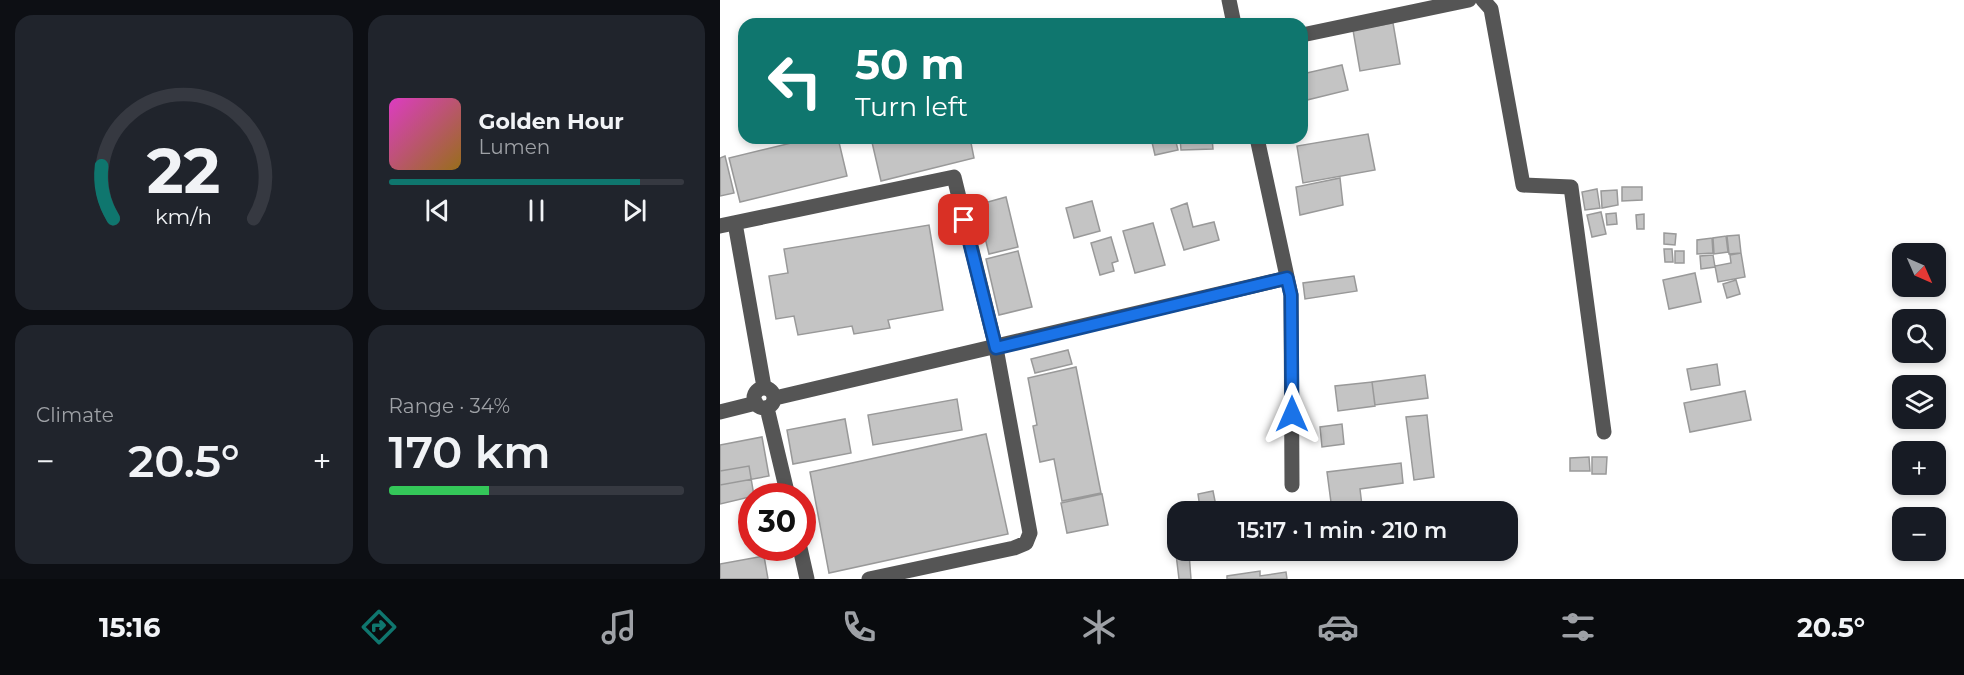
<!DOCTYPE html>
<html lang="en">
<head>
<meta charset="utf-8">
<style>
	body { margin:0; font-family:Montserrat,sans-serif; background:#20242c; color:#f1f3f6; height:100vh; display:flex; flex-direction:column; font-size:22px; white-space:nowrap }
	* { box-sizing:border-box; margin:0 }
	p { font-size:20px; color:#9ea1a6 }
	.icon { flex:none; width:33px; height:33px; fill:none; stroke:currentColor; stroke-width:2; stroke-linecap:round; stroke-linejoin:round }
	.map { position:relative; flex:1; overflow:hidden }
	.details { display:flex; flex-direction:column; gap:15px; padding:15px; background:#0d0f14; width:720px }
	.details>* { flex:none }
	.hud { position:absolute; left:18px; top:18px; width:570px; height:126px; border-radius:18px; box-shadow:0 3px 9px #0003; background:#0f766e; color:#fff; overflow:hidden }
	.needle { width:39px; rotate:135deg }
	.buttons { position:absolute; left:1172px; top:243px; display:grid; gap:12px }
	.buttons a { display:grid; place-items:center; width:54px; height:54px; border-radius:12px; background:#171b24; box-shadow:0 3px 9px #0003; font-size:30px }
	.speed { position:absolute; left:18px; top:483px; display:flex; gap:12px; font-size:30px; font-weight:700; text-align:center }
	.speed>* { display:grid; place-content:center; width:78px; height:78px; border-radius:50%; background:#171b24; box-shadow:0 3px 9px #0003; line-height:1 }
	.speed .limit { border:9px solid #d22; background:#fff; color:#111 }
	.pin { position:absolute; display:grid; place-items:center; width:51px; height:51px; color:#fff; margin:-26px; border-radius:12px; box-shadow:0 3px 9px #0006 }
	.me { position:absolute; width:66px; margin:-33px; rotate:0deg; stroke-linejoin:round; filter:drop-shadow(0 0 4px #0008) }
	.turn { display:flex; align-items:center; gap:21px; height:126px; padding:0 18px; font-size:27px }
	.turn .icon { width:78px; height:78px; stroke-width:2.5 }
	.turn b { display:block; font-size:42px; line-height:51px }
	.big { font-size:45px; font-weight:600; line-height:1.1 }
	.details .tile { flex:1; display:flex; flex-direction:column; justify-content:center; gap:9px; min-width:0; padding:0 21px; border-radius:18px; background:#20242c }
	.details .dial { align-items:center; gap:0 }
	.dial svg { height:156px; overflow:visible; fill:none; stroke:#363941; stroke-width:7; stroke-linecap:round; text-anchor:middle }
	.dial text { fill:#f1f3f6; stroke:none }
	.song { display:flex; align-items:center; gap:18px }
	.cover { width:72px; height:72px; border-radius:9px; background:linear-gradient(135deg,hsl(310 70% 55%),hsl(40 70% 35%)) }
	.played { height:6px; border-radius:3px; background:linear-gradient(90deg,#0f766e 85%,#363941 85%) }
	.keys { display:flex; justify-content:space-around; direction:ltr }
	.heat { display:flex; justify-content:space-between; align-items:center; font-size:33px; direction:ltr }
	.charge { height:9px; border-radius:4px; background:linear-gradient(90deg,#34c759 34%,#363941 0) }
	.details .tiles { flex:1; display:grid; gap:15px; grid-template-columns:repeat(2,1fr) }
	.trip { position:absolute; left:447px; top:501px; width:351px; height:60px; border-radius:18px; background:#171b24; box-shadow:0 3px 9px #0003; font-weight:600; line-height:60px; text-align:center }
	.menu { display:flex; height:96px; justify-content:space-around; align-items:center; background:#090b0e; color:#9ea1a6 }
	.menu .icon { width:42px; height:42px }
	.menu .on { color:#0f766e }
	.menu b { font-size:27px; color:#f1f3f6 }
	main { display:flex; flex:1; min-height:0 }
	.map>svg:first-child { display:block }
	.building { fill:#c4c4c4; stroke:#999; stroke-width:1.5 }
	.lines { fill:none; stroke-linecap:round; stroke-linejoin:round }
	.minor { stroke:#555; stroke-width:15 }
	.route-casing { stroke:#114b97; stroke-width:15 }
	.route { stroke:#1a73e8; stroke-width:10 }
</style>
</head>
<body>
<main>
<section class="details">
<div class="tiles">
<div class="tile dial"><svg viewBox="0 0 100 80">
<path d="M14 69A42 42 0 1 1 86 69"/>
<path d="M14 69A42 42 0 0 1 8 42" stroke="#0f766e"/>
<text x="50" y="56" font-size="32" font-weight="700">22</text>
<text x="50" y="72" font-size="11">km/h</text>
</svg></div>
<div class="tile">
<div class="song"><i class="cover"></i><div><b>Golden Hour</b><p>Lumen</p></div></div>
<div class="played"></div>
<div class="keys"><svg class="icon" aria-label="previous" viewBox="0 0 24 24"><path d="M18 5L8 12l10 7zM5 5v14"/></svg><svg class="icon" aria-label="pause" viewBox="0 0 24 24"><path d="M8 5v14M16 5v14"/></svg><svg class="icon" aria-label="next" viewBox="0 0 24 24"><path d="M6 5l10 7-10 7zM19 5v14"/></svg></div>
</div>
<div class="tile"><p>Climate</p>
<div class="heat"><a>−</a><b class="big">20.5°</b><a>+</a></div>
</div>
<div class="tile"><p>Range · 34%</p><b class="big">170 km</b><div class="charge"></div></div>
</div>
</section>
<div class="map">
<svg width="1244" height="579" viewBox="0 0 1244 579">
	<rect width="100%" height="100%" fill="#fff"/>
	<path class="building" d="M673,23L680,64L640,71L633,30Z
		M622,65L628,90L583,101L582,74Z
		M648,134L655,170L583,183L577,146Z
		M92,138H118L127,176L20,202L9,158Z
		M151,138H250L254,158L161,181Z
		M431,138H455L458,150L435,155Z
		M460,138H492L493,149L461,150Z
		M5,156L14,193L0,196V158Z
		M620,178L623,205L580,215L576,187Z
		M902,187H922V200L902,201Z
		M877,189L880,208L865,210L862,192Z
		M897,190L898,205L882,208L881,191Z
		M286,197L298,247L269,254L257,205Z
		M372,201L380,231L354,238L346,208Z
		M467,203L473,227L494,222L499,240L464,250L451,209Z
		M881,212L886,234L872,237L867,215Z
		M896,213L897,224L887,225L886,214Z
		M924,214V229H917L916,215Z
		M433,223L445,265L415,273L403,231Z
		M209,225L223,310L168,320L170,328L134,334L132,326L78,335L74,316L56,319L49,276L68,273L64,249Z
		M944,233L956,234L955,245L944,244Z
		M1019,235L1021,253L1009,254L1007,236Z
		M1006,236L1008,252L994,254L993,238Z
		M391,237L398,261L392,263L394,271L380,275L371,243Z
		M992,238L993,253L977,254V240Z
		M944,249H952L953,262H945Z
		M298,251L312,307L279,315L266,259Z
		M955,251H964V263H955Z
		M1021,253L1025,277L998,282L995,266L1011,263L1010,255Z
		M993,255L995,267L981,269L980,256Z
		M975,273L981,302L949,309L943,280Z
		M634,276L637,291L585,299L583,283Z
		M1016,280L1020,294L1007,298L1003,284Z
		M348,350L352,364L315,373L311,359Z
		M997,364L1000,385L971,390L967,369Z
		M356,367L381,493L342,501L334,459L320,462L313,426L317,425L308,378Z
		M705,375L708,398L655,405L652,382Z
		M652,382L655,406L618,411L615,386Z
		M1025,391L1031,420L970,432L964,403Z
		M237,399L242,430L153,445L148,415Z
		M707,415L714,477L694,480L686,417Z
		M125,419L131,453L73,464L67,430Z
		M622,424L624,444L602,447L600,427Z
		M266,434L288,534L109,573L90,472Z
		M42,437L49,476L0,485V445Z
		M869,457L870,471H850V458Z
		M872,457H887L886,474H872Z
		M681,463L683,483L640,489L642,506L612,510L607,472Z
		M29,466L34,496L0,504V471Z
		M493,491L496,506L480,508L478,494Z
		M382,494L388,525L347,533L341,503Z
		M451,512H458V548H455Z
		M469,553L471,579H459L456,554Z
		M44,556L48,579H0V564Z
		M540,571V576L566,572L567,579H507V576Z"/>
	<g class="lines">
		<path class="minor" d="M509,0L514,24
			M763,0L771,9L803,185L851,187L884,432
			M582,35L749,0
			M537,138L571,295L572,485
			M15,223L44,387
			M0,226L234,177L276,348L310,533L306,543L294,548L149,579
			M34 398a10 10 0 1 1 20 0a10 10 0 1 1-20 0Z
			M55,398L567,278
			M47,408L68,496
			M0,412L36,403
			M80,548L87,579"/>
	</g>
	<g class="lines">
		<defs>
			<path id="route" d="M244,220L276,348L567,278L571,295L572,414"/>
		</defs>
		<use href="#route" class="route-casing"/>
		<use href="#route" class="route"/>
	</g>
</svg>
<div class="buttons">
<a><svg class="needle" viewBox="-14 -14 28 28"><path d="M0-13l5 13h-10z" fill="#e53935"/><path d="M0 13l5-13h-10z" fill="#9ea1a6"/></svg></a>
<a><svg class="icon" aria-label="search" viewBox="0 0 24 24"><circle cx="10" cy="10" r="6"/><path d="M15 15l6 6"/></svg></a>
<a><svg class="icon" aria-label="layers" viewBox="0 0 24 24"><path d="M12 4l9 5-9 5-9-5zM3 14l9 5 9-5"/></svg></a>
<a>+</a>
<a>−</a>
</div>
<div class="speed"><div class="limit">30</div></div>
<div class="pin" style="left:244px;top:220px;background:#d93025"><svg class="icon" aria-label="arrive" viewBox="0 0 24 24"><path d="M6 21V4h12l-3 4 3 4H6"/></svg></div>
<svg class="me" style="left:572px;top:414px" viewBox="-20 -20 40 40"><path d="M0-17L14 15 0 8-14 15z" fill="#1a73e8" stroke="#fff" stroke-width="4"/></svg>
<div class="trip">15:17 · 1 min · 210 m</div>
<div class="hud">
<div class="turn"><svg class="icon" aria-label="left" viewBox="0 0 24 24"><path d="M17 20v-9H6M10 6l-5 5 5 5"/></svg><div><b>50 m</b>Turn left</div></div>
</div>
</div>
</main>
<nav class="menu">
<b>15:16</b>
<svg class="icon on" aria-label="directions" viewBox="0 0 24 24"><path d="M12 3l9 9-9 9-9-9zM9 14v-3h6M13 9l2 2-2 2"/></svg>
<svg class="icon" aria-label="music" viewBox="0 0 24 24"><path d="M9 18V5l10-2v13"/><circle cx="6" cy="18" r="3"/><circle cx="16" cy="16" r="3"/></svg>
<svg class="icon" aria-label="phone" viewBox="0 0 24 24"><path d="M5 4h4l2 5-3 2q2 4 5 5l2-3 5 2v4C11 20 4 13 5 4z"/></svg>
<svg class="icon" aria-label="climate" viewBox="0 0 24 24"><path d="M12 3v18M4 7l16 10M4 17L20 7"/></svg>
<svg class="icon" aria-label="car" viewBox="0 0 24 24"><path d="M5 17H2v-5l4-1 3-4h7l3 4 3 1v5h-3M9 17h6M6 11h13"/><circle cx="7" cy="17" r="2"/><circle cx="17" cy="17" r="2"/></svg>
<svg class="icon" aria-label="filters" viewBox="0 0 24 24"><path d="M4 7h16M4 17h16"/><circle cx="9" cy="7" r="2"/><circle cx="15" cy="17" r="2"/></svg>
<b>20.5°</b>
</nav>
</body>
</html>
